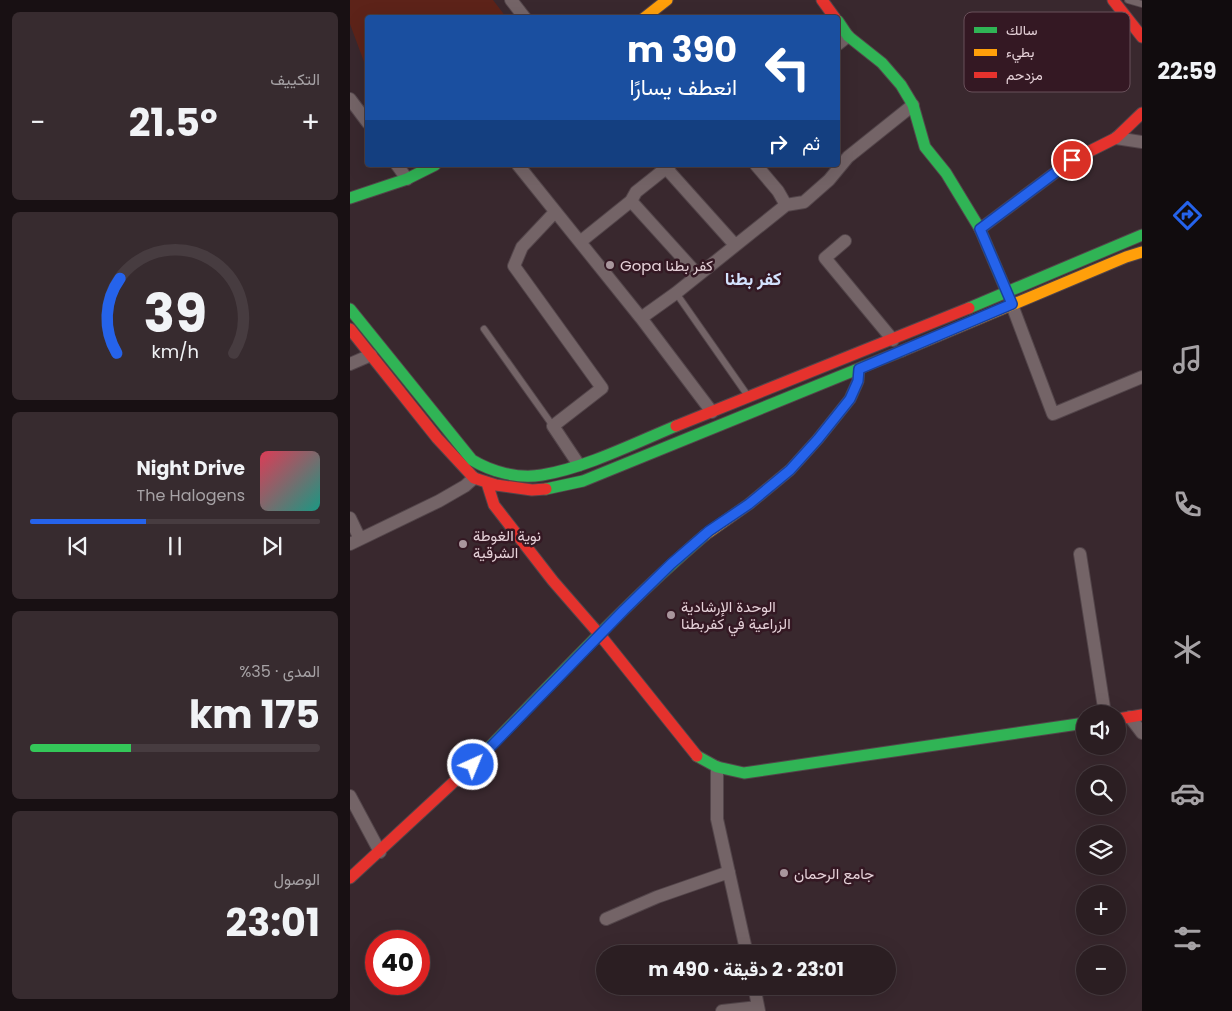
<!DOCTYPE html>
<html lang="ar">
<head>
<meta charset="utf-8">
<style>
	body { margin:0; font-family:Poppins,Vazirmatn,sans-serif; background:#372b2f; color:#f1f3f6; direction:rtl; height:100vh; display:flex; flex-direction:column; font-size:19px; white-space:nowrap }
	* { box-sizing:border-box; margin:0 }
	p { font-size:16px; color:#a6a2a5 }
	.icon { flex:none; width:28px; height:28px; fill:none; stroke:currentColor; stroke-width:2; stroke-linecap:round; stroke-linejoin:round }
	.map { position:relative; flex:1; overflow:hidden; direction:ltr }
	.details { display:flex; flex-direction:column; gap:12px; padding:12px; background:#181013; width:350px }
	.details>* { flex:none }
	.guide { position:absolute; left:15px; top:15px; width:475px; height:152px; border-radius:5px; box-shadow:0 5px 20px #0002,0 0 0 1px #473c40; direction:rtl; background:#1a4fa0; color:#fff; overflow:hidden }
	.controls { position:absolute; left:726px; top:705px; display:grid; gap:10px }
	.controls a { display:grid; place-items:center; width:50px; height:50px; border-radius:50%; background:#2b1e22; box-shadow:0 5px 20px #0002,0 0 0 1px #473c40; font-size:25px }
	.speed { position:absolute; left:15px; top:930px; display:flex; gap:10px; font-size:25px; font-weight:700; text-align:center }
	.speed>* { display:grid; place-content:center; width:65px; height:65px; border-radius:50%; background:#2b1e22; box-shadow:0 5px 20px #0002,0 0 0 1px #473c40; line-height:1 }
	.speed .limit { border:8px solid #d22; background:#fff; color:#111 }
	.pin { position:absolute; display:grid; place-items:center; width:42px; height:42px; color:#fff; margin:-21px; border:2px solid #fff; border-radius:50%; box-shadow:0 1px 5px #0007 }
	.me { position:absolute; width:55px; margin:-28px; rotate:44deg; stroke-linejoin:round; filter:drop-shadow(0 0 4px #0008) }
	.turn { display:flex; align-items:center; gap:18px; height:105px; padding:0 20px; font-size:22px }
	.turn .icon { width:65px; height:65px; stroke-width:2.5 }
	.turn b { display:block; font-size:35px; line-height:42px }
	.then { display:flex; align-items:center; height:48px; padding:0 20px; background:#0003; gap:10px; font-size:19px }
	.big { font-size:38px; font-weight:700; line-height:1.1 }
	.details .card { flex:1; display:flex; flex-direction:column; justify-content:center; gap:8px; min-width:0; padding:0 18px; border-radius:8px; background:#372b2f }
	.details .dial { align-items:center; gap:0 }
	.dial svg { height:130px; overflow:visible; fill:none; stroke:#473c40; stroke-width:7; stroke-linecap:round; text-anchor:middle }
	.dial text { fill:#f1f3f6; stroke:none }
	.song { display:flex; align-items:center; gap:15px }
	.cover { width:60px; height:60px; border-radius:8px; background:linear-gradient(135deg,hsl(350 70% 55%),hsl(170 70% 35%)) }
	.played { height:5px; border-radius:2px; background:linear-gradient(90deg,#2563eb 40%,#473c40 40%) }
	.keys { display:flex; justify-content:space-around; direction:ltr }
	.heat { display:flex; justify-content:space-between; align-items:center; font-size:28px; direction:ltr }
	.charge { height:8px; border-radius:4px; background:linear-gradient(90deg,#34c759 35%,#473c40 0) }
	.trip { position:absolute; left:246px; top:945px; width:300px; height:50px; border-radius:25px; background:#2b1e22; box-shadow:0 5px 20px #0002,0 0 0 1px #473c40; font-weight:700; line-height:50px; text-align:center; direction:rtl }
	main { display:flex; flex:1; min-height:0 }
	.tab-bar { display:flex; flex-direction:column; width:90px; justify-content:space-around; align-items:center; background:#110c0e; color:#a6a2a5 }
	.tab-bar .icon { width:35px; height:35px }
	.tab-bar .on { color:#2563eb }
	.tab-bar b { font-size:22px; color:#f1f3f6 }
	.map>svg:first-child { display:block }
	.green { fill:#5d2319 }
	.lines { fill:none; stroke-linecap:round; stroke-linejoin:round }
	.lane-casing { stroke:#53454a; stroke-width:8 }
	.street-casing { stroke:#53454a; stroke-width:14 }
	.fast-casing { stroke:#53454a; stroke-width:13 }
	.slow-casing { stroke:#53454a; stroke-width:13 }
	.jam-casing { stroke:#53454a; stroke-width:13 }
	.lane { stroke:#746467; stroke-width:6 }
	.street { stroke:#746467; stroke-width:12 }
	.fast { stroke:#30b455; stroke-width:11 }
	.slow { stroke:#ff9f0a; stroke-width:11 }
	.jam { stroke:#e5322d; stroke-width:11 }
	.route-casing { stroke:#184099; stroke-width:12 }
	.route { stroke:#2563eb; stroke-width:9 }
	.poi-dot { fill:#a9969d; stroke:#341823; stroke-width:2 }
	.labels { text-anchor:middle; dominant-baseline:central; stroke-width:5; stroke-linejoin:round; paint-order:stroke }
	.poi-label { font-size:15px; fill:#e6d2d9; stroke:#341823; text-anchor:start }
	.quarter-label { font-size:18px; font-weight:bold; fill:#d3e2fd; stroke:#341823 }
	.key { fill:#341823; stroke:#69505a; stroke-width:1 }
	.key-label { font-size:14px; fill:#e6d2d9 }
</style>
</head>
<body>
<main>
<nav class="tab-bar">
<b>22:59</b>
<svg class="icon on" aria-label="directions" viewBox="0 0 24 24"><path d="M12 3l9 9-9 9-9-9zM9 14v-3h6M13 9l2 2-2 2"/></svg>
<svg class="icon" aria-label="music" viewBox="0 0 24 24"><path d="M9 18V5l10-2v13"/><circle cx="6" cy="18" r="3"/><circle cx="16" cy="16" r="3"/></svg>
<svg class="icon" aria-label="phone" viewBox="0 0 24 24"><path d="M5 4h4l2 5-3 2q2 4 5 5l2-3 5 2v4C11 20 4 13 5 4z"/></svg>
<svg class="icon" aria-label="climate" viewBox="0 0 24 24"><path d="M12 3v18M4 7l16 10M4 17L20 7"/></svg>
<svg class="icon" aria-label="car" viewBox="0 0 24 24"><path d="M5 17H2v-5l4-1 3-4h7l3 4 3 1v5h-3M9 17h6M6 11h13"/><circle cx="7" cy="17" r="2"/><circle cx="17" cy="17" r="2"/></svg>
<svg class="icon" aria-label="filters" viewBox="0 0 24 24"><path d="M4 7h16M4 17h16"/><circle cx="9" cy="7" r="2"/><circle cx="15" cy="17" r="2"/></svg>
</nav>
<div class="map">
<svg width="792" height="1011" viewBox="0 0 792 1011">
	<rect width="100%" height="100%" fill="#39282e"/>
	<path class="green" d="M0,0H143L156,17L18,18L17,70L0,24Z"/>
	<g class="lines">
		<defs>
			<path id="lane" d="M778,0L792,4
				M326,293L398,396
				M134,329L203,426"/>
			<path id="street" d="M161,0L175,18
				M488,44L498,36
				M0,99L18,123
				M766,138L792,142
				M47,165L57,179
				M168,165L291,318L362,412
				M406,165L428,191L436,205
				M316,168L385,245
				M281,201L348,275
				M205,212L172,247L164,266L252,388L203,426L229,465
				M495,241L475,258L543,340
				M230,242L281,201L286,192L320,165
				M662,305L703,414L792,377
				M291,318L326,293L436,205L454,202L479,180L498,157L563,105
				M0,364L21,355
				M0,518L10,539
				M0,544L89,501L115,486L124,478
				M730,554L755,714
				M780,717L792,733
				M367,767V819L397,954
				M0,796L30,852
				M256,919L307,897L379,872
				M404,986L409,1011
				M372,1011L408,1007"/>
			<path id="fast" d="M488,21L498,36L532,63L551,85L563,105L575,147L596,173L630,229L661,302
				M0,198L57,179L85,165
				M619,308L792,235
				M0,309L122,460C142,472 168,479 192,475C235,468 285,443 326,426
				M196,489L233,481L552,351
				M347,756L367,767L394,773L735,723
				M121,766C198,688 272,606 355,535"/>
			<path id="slow" d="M294,18L317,0
				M552,351L776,257L792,252
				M355,535L399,504L440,470L468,439L500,399L508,381L509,369"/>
			<path id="jam" d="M472,0L485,18
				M763,0L792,37
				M630,229L722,160L766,138L792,113
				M0,329L87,438L124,478L146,485L182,490L196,489
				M326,426L619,308
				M137,483L144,505L203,581L250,635L347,756
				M768,719L792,715
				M0,878L121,766"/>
		</defs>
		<use href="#lane" class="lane-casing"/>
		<use href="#street" class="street-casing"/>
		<use href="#fast" class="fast-casing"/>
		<use href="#slow" class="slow-casing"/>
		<use href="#jam" class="jam-casing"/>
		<use href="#lane" class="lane"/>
		<use href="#street" class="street"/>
		<use href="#fast" class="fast"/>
		<use href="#slow" class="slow"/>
		<use href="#jam" class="jam"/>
	</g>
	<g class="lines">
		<defs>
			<path id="route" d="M123,765L274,610L321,564L359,531L399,504L440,470L468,439L500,399L508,381L509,369L662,304L630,229L722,160"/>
		</defs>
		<use href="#route" class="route-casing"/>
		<use href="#route" class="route"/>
	</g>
	<g class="poi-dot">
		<circle cx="260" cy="265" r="5"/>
		<circle cx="113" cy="544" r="5"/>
		<circle cx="321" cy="615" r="5"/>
		<circle cx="434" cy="873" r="5"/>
	</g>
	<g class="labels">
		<g class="poi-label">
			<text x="270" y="265">Gopa كفر بطنا</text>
			<text x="123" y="535">نوية الغوطة<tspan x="123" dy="17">الشرقية</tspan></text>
			<text x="331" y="606">الوحدة الإرشادية<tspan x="331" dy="17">الزراعية في كفربطنا</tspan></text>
			<text x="444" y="873">جامع الرحمان</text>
		</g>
		<g class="quarter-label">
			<text x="403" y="278">كفر بطنا</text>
		</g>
	</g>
	<rect x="614" y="12" width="166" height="80" rx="8" class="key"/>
	<rect x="624" y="27" width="23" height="6" fill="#30b455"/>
	<rect x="624" y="49" width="23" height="7" fill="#ff9f0a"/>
	<rect x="624" y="72" width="23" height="6" fill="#e5322d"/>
	<g class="key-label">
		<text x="656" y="35">سالك</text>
		<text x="656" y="57">بطيء</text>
		<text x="656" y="80">مزدحم</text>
	</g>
</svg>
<div class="controls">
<a><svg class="icon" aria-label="sound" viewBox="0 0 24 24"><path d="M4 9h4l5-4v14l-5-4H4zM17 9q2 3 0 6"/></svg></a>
<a><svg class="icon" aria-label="search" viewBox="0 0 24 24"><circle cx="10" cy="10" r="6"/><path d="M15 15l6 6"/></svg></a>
<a><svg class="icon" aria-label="layers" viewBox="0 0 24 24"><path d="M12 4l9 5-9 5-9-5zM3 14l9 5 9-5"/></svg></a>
<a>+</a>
<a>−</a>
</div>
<div class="speed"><div class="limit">40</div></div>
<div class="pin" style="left:722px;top:160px;background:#d93025"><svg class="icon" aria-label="arrive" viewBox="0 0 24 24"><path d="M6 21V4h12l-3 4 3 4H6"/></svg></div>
<svg class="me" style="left:123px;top:765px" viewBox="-20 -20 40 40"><circle r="17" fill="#2563eb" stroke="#fff" stroke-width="3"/><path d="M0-11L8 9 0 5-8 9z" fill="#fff"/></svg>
<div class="trip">23:01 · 2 دقيقة · 490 m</div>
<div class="guide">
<div class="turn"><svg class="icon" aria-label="left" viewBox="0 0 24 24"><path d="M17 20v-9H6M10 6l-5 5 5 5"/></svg><div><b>390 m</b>انعطف يسارًا</div></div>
<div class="then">ثم<svg class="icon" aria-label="right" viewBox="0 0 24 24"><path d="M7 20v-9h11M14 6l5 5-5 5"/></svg></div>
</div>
</div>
<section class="details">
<div class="card"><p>التكييف</p>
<div class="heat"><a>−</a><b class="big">21.5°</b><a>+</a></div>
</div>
<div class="card dial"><svg viewBox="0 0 100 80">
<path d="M14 69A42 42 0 1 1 86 69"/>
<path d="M14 69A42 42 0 0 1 16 23" stroke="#2563eb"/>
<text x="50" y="56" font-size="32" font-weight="700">39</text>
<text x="50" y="72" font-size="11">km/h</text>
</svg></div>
<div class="card">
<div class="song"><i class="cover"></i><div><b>Night Drive</b><p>The Halogens</p></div></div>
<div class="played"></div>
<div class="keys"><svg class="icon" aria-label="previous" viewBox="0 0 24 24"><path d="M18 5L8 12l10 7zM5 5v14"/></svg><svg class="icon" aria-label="pause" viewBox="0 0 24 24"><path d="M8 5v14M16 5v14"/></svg><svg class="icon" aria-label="next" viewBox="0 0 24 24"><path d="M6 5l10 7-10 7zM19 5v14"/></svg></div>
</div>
<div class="card"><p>المدى · 35%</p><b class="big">175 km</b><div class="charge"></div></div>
<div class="card"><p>الوصول</p><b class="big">23:01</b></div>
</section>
</main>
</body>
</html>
